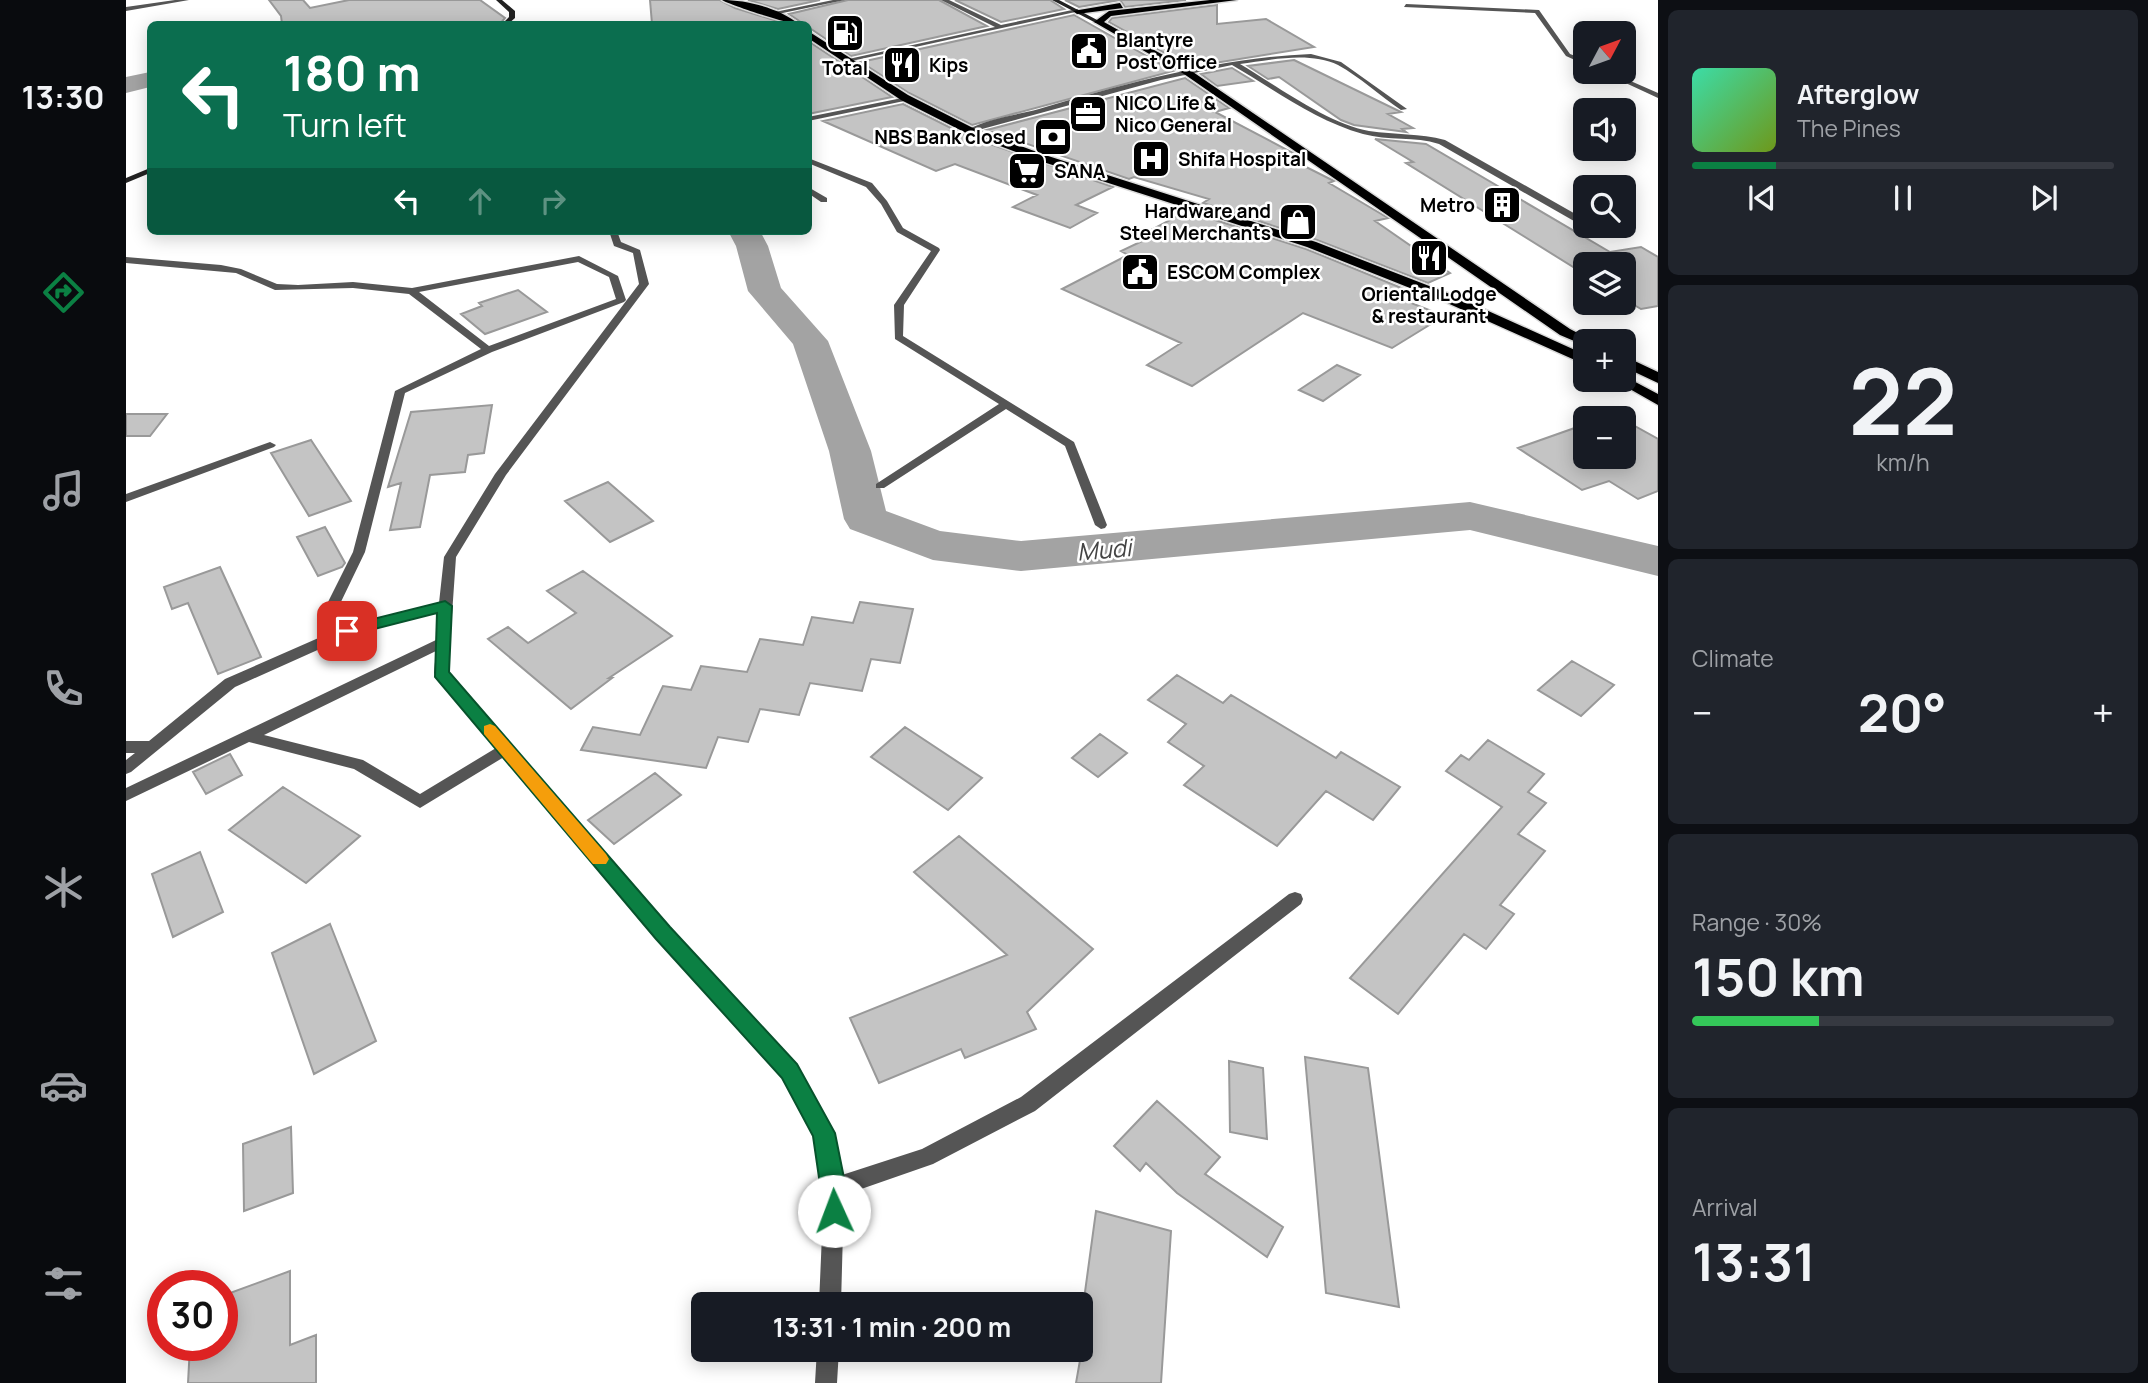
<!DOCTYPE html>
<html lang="en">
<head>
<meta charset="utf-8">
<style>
	body { margin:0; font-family:Manrope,sans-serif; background:#20242c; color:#f1f3f6; height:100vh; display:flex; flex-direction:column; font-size:26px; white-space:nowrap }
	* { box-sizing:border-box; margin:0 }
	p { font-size:23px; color:#9ea1a6 }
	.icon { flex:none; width:38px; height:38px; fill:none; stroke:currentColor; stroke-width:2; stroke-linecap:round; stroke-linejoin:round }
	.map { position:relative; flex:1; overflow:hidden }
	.panel { display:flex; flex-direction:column; gap:10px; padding:10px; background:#0d0f14; width:490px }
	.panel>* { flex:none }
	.guide { position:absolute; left:21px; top:21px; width:665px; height:214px; border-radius:10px; box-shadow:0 4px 18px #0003; background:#0b6e4f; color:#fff; overflow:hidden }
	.needle { width:46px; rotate:49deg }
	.buttons { position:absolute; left:1447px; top:21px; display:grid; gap:14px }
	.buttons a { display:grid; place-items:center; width:63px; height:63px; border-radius:10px; background:#171b24; box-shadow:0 4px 18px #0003; font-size:35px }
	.speed { position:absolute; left:21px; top:1270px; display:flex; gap:14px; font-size:35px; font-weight:700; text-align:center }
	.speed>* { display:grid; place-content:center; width:91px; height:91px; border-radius:50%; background:#171b24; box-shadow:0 4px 18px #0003; line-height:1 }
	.speed .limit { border:10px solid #d22; background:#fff; color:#111 }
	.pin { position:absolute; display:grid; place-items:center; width:60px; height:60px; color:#fff; margin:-30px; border-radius:14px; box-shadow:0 4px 10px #0006 }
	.me { position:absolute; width:77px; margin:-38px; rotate:358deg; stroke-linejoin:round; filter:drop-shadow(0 0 5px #0008) }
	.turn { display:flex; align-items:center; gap:24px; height:147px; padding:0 21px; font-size:32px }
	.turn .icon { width:91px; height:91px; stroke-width:2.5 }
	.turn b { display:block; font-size:49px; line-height:60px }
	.lanes { display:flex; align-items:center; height:66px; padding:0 21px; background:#0003; justify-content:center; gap:35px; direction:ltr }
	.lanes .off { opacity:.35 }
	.big { font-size:52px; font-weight:700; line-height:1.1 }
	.panel .widget { flex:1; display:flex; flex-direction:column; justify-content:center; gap:10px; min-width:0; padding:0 24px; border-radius:10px; background:#20242c }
	.panel .dial { align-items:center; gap:0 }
	.dial b { font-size:91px; line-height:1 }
	.song { display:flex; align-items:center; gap:21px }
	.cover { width:84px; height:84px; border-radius:10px; background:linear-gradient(135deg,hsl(160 70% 55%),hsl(80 70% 35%)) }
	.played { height:7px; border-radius:4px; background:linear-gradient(90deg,#0b8043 20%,#363941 20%) }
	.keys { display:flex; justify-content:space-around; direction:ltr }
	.heat { display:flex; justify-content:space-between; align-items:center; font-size:38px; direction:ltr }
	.charge { height:10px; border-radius:5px; background:linear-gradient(90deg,#34c759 30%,#363941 0) }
	.trip { position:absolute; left:565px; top:1292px; width:402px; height:70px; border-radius:10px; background:#171b24; box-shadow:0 4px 18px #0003; font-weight:700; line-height:70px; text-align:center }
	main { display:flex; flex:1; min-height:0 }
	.tab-bar { display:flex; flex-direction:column; width:126px; justify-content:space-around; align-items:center; background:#090b0e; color:#9ea1a6 }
	.tab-bar .icon { width:49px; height:49px }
	.tab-bar .selected { color:#0b8043 }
	.tab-bar b { font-size:32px; color:#f1f3f6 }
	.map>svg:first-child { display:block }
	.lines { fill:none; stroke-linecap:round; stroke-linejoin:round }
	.river { fill:#a3a3a3; fill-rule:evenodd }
	.building { fill:#c4c4c4; stroke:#999; stroke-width:2 }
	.highway-casing { stroke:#dbdbdb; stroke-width:3 }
	.street { fill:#555; fill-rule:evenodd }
	.secondary { fill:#222; fill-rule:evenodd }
	.highway { fill:#000; fill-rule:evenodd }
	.route { fill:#0b8043; stroke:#07532c; stroke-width:2 }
	.slow { fill:#f59e0b }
	.labels { text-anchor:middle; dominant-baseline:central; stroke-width:5; stroke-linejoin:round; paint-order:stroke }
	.far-poi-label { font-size:19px; font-weight:bold; fill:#000; stroke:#fff; text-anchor:start }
	.water-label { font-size:24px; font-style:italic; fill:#444; stroke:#fff }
</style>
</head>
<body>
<main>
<nav class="tab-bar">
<b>13:30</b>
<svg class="icon selected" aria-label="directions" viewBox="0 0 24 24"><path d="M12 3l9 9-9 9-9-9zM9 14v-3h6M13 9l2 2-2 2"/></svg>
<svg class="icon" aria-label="music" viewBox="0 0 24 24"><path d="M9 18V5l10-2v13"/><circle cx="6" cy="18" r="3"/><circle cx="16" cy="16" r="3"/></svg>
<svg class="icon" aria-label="phone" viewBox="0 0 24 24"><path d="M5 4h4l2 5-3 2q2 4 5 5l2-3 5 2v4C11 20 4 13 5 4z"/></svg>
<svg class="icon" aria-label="climate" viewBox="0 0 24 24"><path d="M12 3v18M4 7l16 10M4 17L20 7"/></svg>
<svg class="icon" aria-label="car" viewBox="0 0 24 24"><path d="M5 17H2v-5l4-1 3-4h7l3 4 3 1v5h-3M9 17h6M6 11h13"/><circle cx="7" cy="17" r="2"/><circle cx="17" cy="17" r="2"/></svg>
<svg class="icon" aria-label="filters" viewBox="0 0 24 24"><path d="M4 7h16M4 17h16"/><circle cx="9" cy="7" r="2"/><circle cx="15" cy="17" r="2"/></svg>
</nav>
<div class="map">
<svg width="1532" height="1383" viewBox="0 0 1532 1383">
	<rect width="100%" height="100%" fill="#fff"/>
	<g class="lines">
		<path class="river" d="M24,72V87L0,93V77Z
			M602,231H634L642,246L655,288L702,341L745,451L760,511L814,531L895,541L1344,502L1532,546V576L1344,530L895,571L807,560L724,529L718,519L703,451L667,344L622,291L610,246Z"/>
	</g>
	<path class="building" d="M143,0H177L184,8L223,0H354L379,18L374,24H156L155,16Z
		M524,0H594L609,8L661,24H526Z
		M622,0H694L652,9Z
		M722,0H813L861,26L725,56L663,14Z
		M829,0H924L938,9L875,22Z
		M939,0H1060L999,7L994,0L953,7Z
		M1091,5V24L1140,19L1188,47L1064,67L983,22L986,18Z
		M948,15L1047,71L846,125L783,93L735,62Z
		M682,41L766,97L682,114Z
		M1168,60L1275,112L1262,114L1287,128L1276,129L1280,132L1228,125L1215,120L1153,77L1142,79L1122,66Z
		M1106,68L1127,81L1091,86L1075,74Z
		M1059,78L1103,108L1089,112L1167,153L1156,155L1208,181L1203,183L1262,218L1249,221L1324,273L1302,283L1191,240L1077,203L1083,199L1008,177L1003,179L861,130Z
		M777,104L841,136L987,187L950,205L971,213L944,228L887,207L911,195L829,164L810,171L697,121Z
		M1249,139L1300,144L1484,252L1515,247L1532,257V306L1515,309L1498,299V264H1460V275L1280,163L1287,162Z
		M1061,211L1180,249L1283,291L1270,297L1318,316L1266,348L1177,313L1066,386L1021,365L1055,343L936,289L1002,255L995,251L1031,234L1023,231Z
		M392,290L421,312L359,334L335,314L356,306L353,303Z
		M1211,365L1234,375L1197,401L1173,390Z
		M366,405L358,453L342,455L339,472L304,475L294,527L264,530L275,483L262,487L285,412Z
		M0,414H41L24,436H0Z
		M1498,420L1532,439V491L1512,499L1483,481L1456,490L1392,448L1460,424V457H1498Z
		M185,440L225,501L183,516L145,453Z
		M482,482L527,521L484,542L439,501Z
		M199,527L219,563L216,567L192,576L171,537Z
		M94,567L135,657L92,674L62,603L46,609L38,587Z
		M457,571L546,636L483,678H486L445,709L362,639L382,627L402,643L450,613L421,591Z
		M734,602L787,609L774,663L745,659L736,691L684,683L673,715L634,709L622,742L592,737L580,768L455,750L467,727L514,735L537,686L565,690L575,666L621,672L634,639L677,645L686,617L727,623Z
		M1446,661L1488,685L1455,716L1412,690Z
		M1051,675L1097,703L1105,695L1210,758L1215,752L1274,787L1247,820L1200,791L1151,846L1058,785L1078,766L1042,742L1060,724L1022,700Z
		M779,727L856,778L822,810L745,757Z
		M974,734L1001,753L972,777L946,758Z
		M1362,740L1418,774L1402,792L1420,803L1392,834L1419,851L1374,905L1388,914L1360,949L1338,934L1272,1014L1224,978L1376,807L1320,771L1335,755L1343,760Z
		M104,754L116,775L80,794L67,772Z
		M529,773L555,795L488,844L462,820Z
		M157,787L234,836L180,883L103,830Z
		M833,836L967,949L901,1012L910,1029L839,1058L835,1049L753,1083L724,1018L881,955L788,872Z
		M74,852L97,912L47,937L26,874Z
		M204,924L250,1041L188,1074L146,953Z
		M1179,1057L1242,1068L1273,1307L1200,1293Z
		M1103,1061L1137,1068L1141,1139L1104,1132Z
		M1031,1101L1094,1157L1079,1174L1157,1227L1141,1257L1051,1193L1020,1163L1014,1171L988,1146Z
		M165,1127L167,1193L118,1211L117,1144Z
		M970,1211L1045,1231L1035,1383H950L956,1349V1314Z
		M164,1271V1345L190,1335V1383H62L64,1346H96V1296Z"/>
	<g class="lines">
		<defs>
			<path id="highway" d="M596,0C621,0 653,8 673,24C665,25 604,5 596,0Z
				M1084,0H1111L985,16L978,22L1064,70L1444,329L1467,341H1460V346L1434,335L1058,74L968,22L983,11Z
				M994,3L997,8L951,14L947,11Z
				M682,31L782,95L849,129L919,155L1190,242L1329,296L1460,355V365L1319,302L1181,247L911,160L842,134L775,100L682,38Z
				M1498,356L1532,372V383L1498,367Z
				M1498,376L1532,394V405L1488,380H1498Z"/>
		</defs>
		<use href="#highway" class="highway-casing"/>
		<path class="street" d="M49,0H63L0,11V7Z
			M707,0H719L647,15L644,13Z
			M815,0H823L875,25L951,9L954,11L721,62L718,60L869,27Z
			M1280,4L1413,10L1444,54L1460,60V65L1440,56L1409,13L1278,7Z
			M1185,54L1215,62L1281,109L1275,110C1254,96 1234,77 1212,65C1184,51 1143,60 1114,64C1151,86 1202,124 1243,131C1269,135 1294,133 1319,140L1460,220V225H1455L1313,144C1289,136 1262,141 1237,134C1190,121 1149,90 1106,65L1035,80L845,132L841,130C861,119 890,115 913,109C1002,83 1092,58 1185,54Z
			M1476,72H1484L1532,93V98Z
			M781,97L783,100L682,121V117Z
			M682,158L746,183L761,201L777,228L813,248L814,250L778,305L777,336L948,442L981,525L979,528L975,529L969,525L939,446L880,409L758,488H750V484L873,404L769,339L768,305L805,251L771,232L755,204L740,187L682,163Z
			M682,187L701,198V202H695L682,193Z
			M483,231H491L495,242L514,250L523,284L380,475L330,557L322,672L543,928L671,1065L708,1133L716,1175L796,1149L895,1097L1163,894L1169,892L1175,894L1177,899L1175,904L909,1111L807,1164L718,1195L715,1304H693L698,1188L689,1135L657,1077L531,938L378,757L294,808L228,769L123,742L0,801V788L310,640L312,612L225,635L109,687L5,772L0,774V760L9,753H0V741H23L99,679L213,629L199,608L227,552L269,391L355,349L283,294L227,288L149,290L110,273L0,263V257L95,265L115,269L151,284L172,285L227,282L286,288L453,256L492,276L500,300L498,302L366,352L279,393L239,552L212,608L224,626L313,603L318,557L369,474L513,284L507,253L488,246ZM452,262L483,277L490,299L363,346L293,292ZM310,651L308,673L310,677L370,748L294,794L237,760L138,735Z
			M144,442L150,445L148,447L0,502V494Z
			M691,1349H713L711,1383H689Z"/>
		<path class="secondary" d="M370,0H376L389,11V18L382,24H376L383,17V12Z
			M926,0H933L975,22L970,23Z
			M24,168V173L0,183V178Z"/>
		<use href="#highway" class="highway"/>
	</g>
	<path class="route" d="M319,601L326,606L323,672L544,927L671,1064L709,1133L720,1188L716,1219L708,1223L699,1219L687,1136L656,1078L530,939L309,677L311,613L221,636L213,631L215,627Z"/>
	<path class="slow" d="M364,724L369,726L480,854L483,859L480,864H467L358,734V726Z"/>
	<defs>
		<symbol id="fuel-square" viewBox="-11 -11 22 22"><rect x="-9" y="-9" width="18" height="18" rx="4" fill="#000" stroke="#fff"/><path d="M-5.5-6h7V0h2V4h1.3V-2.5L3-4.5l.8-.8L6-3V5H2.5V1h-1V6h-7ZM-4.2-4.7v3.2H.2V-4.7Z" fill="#fff"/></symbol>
		<symbol id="civic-square" viewBox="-11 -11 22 22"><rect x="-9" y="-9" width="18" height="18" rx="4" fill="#000" stroke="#fff"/><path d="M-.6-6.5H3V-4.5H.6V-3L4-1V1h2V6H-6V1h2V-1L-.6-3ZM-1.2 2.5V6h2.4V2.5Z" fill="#fff"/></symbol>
		<symbol id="restaurant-square" viewBox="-11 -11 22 22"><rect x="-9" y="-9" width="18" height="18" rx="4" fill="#000" stroke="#fff"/><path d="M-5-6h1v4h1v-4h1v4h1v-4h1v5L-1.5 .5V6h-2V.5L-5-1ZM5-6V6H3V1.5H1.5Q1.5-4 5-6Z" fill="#fff"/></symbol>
		<symbol id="office-square" viewBox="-11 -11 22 22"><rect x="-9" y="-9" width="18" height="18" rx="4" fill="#000" stroke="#fff"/><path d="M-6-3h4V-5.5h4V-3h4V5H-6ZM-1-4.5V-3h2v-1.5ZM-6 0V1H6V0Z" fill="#fff"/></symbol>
		<symbol id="bank-square" viewBox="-11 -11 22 22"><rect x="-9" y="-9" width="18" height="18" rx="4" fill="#000" stroke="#fff"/><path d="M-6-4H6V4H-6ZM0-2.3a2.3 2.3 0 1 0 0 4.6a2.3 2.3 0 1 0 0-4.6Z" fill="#fff"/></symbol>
		<symbol id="hospital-square" viewBox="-11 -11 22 22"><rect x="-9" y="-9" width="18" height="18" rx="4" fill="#000" stroke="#fff"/><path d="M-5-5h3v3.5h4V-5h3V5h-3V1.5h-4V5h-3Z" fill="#fff"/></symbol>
		<symbol id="supermarket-square" viewBox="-11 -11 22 22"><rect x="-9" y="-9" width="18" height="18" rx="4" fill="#000" stroke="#fff"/><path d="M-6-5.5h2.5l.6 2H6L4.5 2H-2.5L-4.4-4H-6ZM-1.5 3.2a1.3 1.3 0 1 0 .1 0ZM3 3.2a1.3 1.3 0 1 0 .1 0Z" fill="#fff"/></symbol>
		<symbol id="building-square" viewBox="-11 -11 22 22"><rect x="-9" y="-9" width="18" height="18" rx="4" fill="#000" stroke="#fff"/><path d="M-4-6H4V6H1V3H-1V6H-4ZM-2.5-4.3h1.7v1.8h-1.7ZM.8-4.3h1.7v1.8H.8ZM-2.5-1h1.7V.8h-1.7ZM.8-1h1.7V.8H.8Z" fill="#fff"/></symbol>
		<symbol id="shop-square" viewBox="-11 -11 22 22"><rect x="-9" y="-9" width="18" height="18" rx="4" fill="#000" stroke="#fff"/><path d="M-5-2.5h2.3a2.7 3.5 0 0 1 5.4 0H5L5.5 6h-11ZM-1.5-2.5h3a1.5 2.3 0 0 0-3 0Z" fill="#fff"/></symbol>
	</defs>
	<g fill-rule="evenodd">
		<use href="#fuel-square" x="697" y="11" width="44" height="44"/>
		<use href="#civic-square" x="941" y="29" width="44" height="44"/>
		<use href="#restaurant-square" x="754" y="43" width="44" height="44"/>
		<use href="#office-square" x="940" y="92" width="44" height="44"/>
		<use href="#bank-square" x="905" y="115" width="44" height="44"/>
		<use href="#hospital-square" x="1003" y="137" width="44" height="44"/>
		<use href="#supermarket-square" x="879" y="149" width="44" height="44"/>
		<use href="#building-square" x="1354" y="183" width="44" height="44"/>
		<use href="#shop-square" x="1150" y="200" width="44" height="44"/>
		<use href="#restaurant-square" x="1281" y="236" width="44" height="44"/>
		<use href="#civic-square" x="992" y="250" width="44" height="44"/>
	</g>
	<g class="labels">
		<g class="far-poi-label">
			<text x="990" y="40">Blantyre<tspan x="990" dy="22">Post Office</tspan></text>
			<text x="803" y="65">Kips</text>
			<text x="719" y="68" text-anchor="middle">Total</text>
			<text x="989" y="103">NICO Life &amp;<tspan x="989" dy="22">Nico General</tspan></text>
			<text x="900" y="137" text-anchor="end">NBS Bank closed</text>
			<text x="1052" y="159">Shifa Hospital</text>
			<text x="928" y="171">SANA</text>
			<text x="1349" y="205" text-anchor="end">Metro</text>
			<text x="1145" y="211" text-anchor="end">Hardware and<tspan x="1145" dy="22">Steel Merchants</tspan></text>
			<text x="1041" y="272">ESCOM Complex</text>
			<text x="1303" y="294" text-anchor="middle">Oriental Lodge<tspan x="1303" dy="22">&amp; restaurant</tspan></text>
		</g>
		<g class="water-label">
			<text transform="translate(978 549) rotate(-5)">Mudi</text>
		</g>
	</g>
</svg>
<div class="buttons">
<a><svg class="needle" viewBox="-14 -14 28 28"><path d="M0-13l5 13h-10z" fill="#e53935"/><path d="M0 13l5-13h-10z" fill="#9ea1a6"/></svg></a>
<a><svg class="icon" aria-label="sound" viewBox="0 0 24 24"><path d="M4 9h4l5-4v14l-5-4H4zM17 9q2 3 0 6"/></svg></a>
<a><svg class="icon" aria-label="search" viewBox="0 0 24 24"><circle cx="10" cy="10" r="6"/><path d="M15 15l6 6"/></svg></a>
<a><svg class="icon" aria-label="layers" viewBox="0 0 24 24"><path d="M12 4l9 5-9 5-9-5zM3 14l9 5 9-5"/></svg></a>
<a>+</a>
<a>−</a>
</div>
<div class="speed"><div class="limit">30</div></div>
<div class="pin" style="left:221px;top:631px;background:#d93025"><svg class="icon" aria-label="arrive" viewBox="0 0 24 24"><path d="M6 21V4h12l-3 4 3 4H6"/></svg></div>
<svg class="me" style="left:708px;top:1211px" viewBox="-20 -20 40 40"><circle r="19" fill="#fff"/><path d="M0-13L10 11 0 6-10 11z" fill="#0b8043"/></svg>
<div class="trip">13:31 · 1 min · 200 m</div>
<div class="guide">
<div class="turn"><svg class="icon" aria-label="left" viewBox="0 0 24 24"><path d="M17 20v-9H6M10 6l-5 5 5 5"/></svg><div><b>180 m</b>Turn left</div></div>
<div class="lanes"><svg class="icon" aria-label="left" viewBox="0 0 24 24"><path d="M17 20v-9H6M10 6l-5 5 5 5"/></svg><svg class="icon off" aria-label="ahead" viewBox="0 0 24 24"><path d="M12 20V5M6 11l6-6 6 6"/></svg><svg class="icon off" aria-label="right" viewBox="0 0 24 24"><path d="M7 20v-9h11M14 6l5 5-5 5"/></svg></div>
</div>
</div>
<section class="panel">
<div class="widget">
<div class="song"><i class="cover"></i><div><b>Afterglow</b><p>The Pines</p></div></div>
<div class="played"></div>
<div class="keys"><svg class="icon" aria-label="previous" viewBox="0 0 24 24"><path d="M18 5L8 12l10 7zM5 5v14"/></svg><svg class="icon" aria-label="pause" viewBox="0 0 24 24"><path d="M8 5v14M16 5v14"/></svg><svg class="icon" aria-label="next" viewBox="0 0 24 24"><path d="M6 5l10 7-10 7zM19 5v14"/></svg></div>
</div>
<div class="widget dial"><b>22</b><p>km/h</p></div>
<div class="widget"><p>Climate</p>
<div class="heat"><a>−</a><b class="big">20°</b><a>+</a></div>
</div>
<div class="widget"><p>Range · 30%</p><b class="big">150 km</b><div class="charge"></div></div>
<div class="widget"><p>Arrival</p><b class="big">13:31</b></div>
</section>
</main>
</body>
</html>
